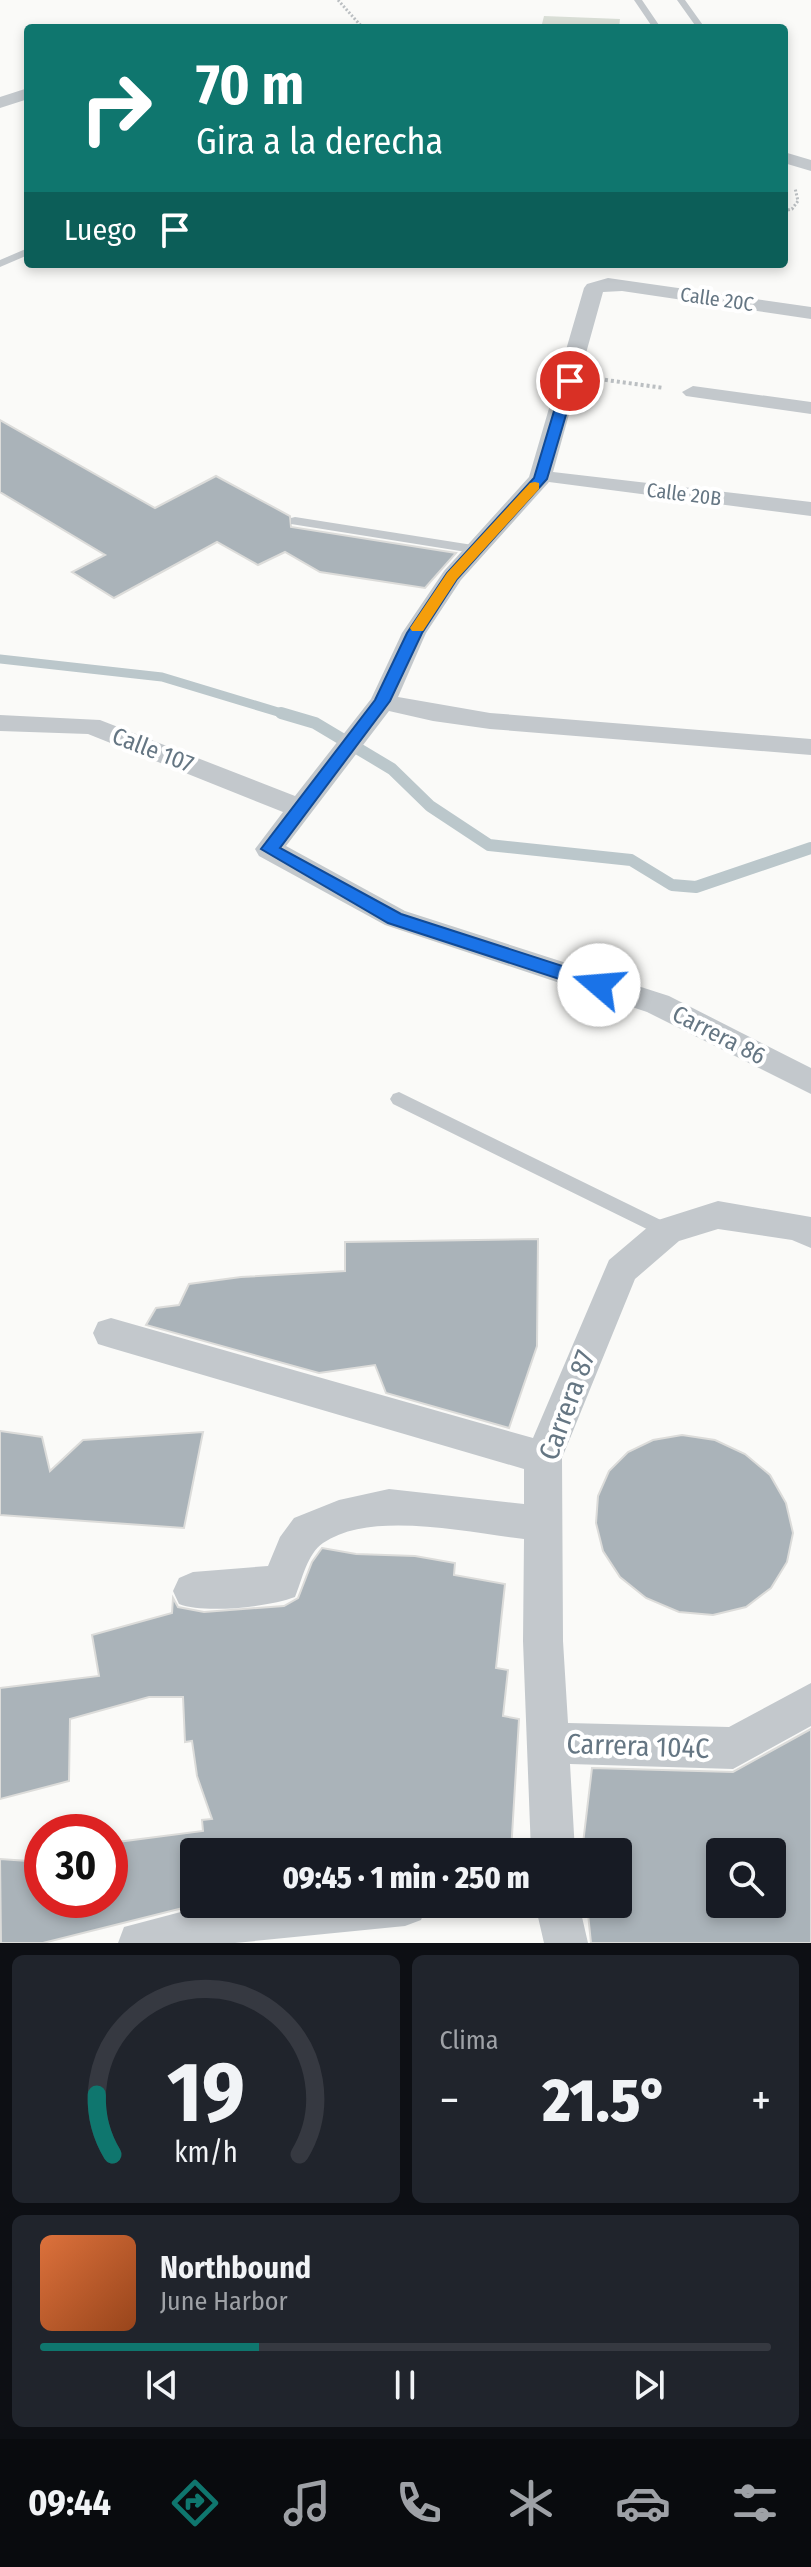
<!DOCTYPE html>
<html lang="es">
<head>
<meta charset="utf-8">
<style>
	body { margin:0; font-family:"Fira Sans Condensed",sans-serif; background:#20242c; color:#f1f3f6; height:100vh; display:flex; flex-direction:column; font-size:30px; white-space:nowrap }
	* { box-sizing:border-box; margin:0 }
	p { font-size:26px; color:#9ea1a6 }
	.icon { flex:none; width:44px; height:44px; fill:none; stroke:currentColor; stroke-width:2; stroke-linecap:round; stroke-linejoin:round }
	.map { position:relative; height:1943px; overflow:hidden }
	.details { display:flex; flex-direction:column; gap:12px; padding:12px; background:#0d0f14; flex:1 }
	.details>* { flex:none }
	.hud { position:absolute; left:24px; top:24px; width:764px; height:244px; border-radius:8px; box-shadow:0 4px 12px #0003; background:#0f766e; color:#fff; overflow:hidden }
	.controls { position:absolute; left:706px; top:1838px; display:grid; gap:16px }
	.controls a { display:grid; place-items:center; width:80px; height:80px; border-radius:8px; background:#171b24; box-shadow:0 4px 12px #0003; font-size:40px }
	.speed { position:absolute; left:24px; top:1814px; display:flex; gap:16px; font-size:40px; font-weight:700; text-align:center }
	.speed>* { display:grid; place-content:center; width:104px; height:104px; border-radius:50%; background:#171b24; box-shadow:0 4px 12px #0003; line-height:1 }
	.speed .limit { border:12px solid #d22; background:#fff; color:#111 }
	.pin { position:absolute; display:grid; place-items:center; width:68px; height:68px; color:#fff; margin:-34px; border:4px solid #fff; border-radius:50%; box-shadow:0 2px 8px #0007 }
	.me { position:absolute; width:88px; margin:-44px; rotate:288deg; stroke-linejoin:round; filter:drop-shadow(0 0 6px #0008) }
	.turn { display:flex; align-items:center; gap:28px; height:168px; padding:0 40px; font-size:36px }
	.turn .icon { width:104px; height:104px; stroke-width:2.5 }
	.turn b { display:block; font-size:56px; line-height:68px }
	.then { display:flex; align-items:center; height:76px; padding:0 40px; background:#0003; gap:16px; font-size:30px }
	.big { font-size:60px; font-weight:800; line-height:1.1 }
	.details .tile { flex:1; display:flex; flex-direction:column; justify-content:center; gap:12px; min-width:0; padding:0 28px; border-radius:12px; background:#20242c }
	.details .dial { align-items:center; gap:0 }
	.dial svg { height:208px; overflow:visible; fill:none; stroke:#363941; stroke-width:7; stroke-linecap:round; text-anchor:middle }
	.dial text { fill:#f1f3f6; stroke:none }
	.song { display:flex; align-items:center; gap:24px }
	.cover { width:96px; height:96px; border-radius:12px; background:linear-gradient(135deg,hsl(20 70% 55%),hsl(20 70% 35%)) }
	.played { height:8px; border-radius:4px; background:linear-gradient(90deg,#0f766e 30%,#363941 30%) }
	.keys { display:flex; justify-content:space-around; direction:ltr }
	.heat { display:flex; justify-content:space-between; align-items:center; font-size:44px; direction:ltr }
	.details .tiles { flex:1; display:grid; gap:12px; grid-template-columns:1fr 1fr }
	.tile:last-child { grid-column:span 2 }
	.trip { position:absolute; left:180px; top:1838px; width:452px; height:80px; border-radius:8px; background:#171b24; box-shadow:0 4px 12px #0003; font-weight:800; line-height:80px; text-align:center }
	.dock { display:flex; height:128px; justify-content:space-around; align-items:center; background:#090b0e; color:#9ea1a6 }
	.dock .icon { width:56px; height:56px }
	.dock .active { color:#0f766e }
	.dock b { font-size:36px; color:#f1f3f6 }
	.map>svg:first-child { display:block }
	.green { fill:#dadfd7 }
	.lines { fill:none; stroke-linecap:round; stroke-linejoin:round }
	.stream-far1 { stroke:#bbc7cb; stroke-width:9 }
	.stream { stroke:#bbc7cb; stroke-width:12 }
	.building { fill:#aab3b9; stroke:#dcdcda; stroke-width:2; fill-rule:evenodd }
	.path-far1 { stroke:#bbbfc2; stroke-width:3; stroke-dasharray:2 2; stroke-linecap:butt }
	.path { stroke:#bbbfc2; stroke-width:4; stroke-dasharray:3 3; stroke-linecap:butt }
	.lane { fill:#c3c8cc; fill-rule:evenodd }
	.street { fill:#c3c8cc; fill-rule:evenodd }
	.route { fill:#1a73e8; stroke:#114b97; stroke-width:2 }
	.slow { fill:#f59e0b }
	.labels { text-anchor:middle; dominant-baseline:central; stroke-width:8; stroke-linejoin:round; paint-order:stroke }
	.far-street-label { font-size:20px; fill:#657683; stroke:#fff }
	.street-label { font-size:24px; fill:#657683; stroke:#fff }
	.near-street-label { font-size:28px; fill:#657683; stroke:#fff }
</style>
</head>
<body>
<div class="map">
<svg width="811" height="1943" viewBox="0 0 811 1943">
	<rect width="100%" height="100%" fill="#fafaf8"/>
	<path class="green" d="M544,16L620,19L619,28H541Z"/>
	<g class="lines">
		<path class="stream-far1" d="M0,659L162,677L288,715"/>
		<path class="stream" d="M281,713L315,723L392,769L430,806L489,845L631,860L672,885L696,887L811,848"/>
	</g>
	<path class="building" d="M0,420L155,508L216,476L290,516L291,527L456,553L425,588L320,572L285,552L258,565L217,542L114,598L72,572L105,555L0,492Z
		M538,1239L537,1346L509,1428L386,1393L375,1365L319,1373L146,1325L156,1308L179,1305L189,1284L241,1277L345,1271V1242Z
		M0,1431L42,1437L50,1471L83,1440L203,1432L184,1528L0,1515Z
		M682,1435L715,1440L745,1454L770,1475L786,1503L793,1533L787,1562L771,1588L746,1607L713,1615L679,1612L646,1598L620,1577L603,1551L596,1523L598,1496L609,1471L628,1452L653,1440Z
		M322,1548L356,1554L415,1556L455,1563L454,1575L505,1584L496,1668L508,1670L503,1716L519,1719L511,1852H194V1904H199L43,1943H1L0,1859L42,1862V1900H110V1843L203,1831L202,1820L212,1819L197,1776L192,1741L185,1742L183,1697H149L70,1719L69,1781L0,1799V1688L99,1676L92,1635L172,1613L173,1598L178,1607L204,1612L284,1606L298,1598L312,1562Z
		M811,1729V1943H591L587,1904H618V1852H582L592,1768L733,1772ZM720,1852H772V1904H720Z"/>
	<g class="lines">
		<path class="path-far1" d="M338,0L363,28
			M784,211L792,209L798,201L795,188"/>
		<path class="path" d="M599,379L664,388"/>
		<path class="lane" d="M634,0H642L661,28H653Z
			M677,0H685L705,28H697Z
			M28,248V255L0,267V260Z
			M295,517L479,546L485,550L479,554L291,524V518Z
			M399,1092L673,1226L676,1231L673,1236L667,1238L661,1236L393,1104L390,1099L393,1094Z"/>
		<path class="street" d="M28,88V99L0,108V97Z
			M784,152L811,160V171L784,163Z
			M608,278L811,307V319L622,291L603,292L553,472L811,502V516L549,482L461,580L426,633L398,697L490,713L811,739V755L490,729L433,721L389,711L286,846L405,911L669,996L811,1068V1094L647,1012L385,925L259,856L255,849L283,812L88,734L0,731V715L100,720L295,796L371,699L402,633L444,571L529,477L584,288L587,284Z
			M693,386L811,402V414L686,396L682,392Z
			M718,1201L811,1217V1248L792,1240L718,1229L679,1241L635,1279L562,1458L563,1641L568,1723L729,1727L811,1683V1726L733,1769L570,1764L575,1852H531L523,1641L524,1539C468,1533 372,1510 323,1543C307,1554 302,1580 295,1597C269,1607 204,1614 179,1604L173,1591L179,1578L193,1572L268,1566L280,1537L294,1518L339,1500L389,1489L524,1504V1469L111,1348L98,1344L93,1333L98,1322L111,1318L533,1438L609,1260L655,1221Z
			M211,1904H427L421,1920L405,1926L235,1943H118L124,1927Z
			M535,1904H579L588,1943H544Z"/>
	</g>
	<path class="route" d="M570,377L576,381L547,479L457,579L422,633L390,701L280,848L401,914L606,980L609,985L606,990L599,992L388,923L261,849L375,700L407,633L447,573L534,478L563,381Z"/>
	<path class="slow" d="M535,482L539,483V489L457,579L423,631H412L410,628L447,573L530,483Z"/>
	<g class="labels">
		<g class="far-street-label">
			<text transform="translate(717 299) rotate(8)">Calle 20C</text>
			<text transform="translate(684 494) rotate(7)">Calle 20B</text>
		</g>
		<g class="street-label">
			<text transform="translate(153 750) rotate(21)">Calle 107</text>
			<text transform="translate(719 1035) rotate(27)">Carrera 86</text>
		</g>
		<g class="near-street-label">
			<text transform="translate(567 1405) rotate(-70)">Carrera 87</text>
			<text transform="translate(638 1746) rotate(2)">Carrera 104C</text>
		</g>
	</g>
</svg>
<div class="controls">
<a><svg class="icon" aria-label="search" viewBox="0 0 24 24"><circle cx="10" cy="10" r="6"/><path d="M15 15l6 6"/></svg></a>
</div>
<div class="speed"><div class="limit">30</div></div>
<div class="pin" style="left:570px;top:381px;background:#d93025"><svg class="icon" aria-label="arrive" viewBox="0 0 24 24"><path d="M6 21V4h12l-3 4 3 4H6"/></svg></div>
<svg class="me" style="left:599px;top:985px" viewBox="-20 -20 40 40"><circle r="19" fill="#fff"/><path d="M0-13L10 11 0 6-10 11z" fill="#1a73e8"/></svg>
<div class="trip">09:45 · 1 min · 250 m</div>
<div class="hud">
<div class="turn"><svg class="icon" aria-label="right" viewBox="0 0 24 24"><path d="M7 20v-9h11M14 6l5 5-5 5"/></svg><div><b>70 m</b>Gira a la derecha</div></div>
<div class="then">Luego<svg class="icon" aria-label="arrive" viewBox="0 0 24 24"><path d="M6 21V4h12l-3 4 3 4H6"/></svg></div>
</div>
</div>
<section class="details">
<div class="tiles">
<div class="tile dial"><svg viewBox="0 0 100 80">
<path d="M14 69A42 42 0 1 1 86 69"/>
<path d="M14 69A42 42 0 0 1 8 46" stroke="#0f766e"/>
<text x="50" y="56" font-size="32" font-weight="700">19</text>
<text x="50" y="72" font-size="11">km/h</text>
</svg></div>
<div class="tile"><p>Clima</p>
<div class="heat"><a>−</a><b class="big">21.5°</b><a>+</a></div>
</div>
<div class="tile">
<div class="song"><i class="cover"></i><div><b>Northbound</b><p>June Harbor</p></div></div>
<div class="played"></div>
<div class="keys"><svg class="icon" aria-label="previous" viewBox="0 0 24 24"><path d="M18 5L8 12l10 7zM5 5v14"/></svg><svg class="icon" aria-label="pause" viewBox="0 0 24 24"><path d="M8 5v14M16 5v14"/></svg><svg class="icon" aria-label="next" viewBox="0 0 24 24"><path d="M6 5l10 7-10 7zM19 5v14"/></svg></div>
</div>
</div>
</section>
<nav class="dock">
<b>09:44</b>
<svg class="icon active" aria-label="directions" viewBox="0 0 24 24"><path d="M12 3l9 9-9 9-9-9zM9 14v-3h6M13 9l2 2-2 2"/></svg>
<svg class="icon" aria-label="music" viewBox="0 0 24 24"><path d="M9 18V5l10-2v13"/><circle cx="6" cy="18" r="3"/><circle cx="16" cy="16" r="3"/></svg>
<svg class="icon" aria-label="phone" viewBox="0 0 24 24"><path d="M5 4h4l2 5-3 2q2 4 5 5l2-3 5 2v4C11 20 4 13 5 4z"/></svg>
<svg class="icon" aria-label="climate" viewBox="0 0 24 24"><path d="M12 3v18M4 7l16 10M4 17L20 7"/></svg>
<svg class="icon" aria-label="car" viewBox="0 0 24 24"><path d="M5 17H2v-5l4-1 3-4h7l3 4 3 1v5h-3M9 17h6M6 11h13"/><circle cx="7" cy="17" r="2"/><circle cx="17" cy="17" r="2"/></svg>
<svg class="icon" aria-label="filters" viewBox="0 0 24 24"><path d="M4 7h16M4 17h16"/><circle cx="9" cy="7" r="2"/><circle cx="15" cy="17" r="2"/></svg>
</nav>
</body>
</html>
